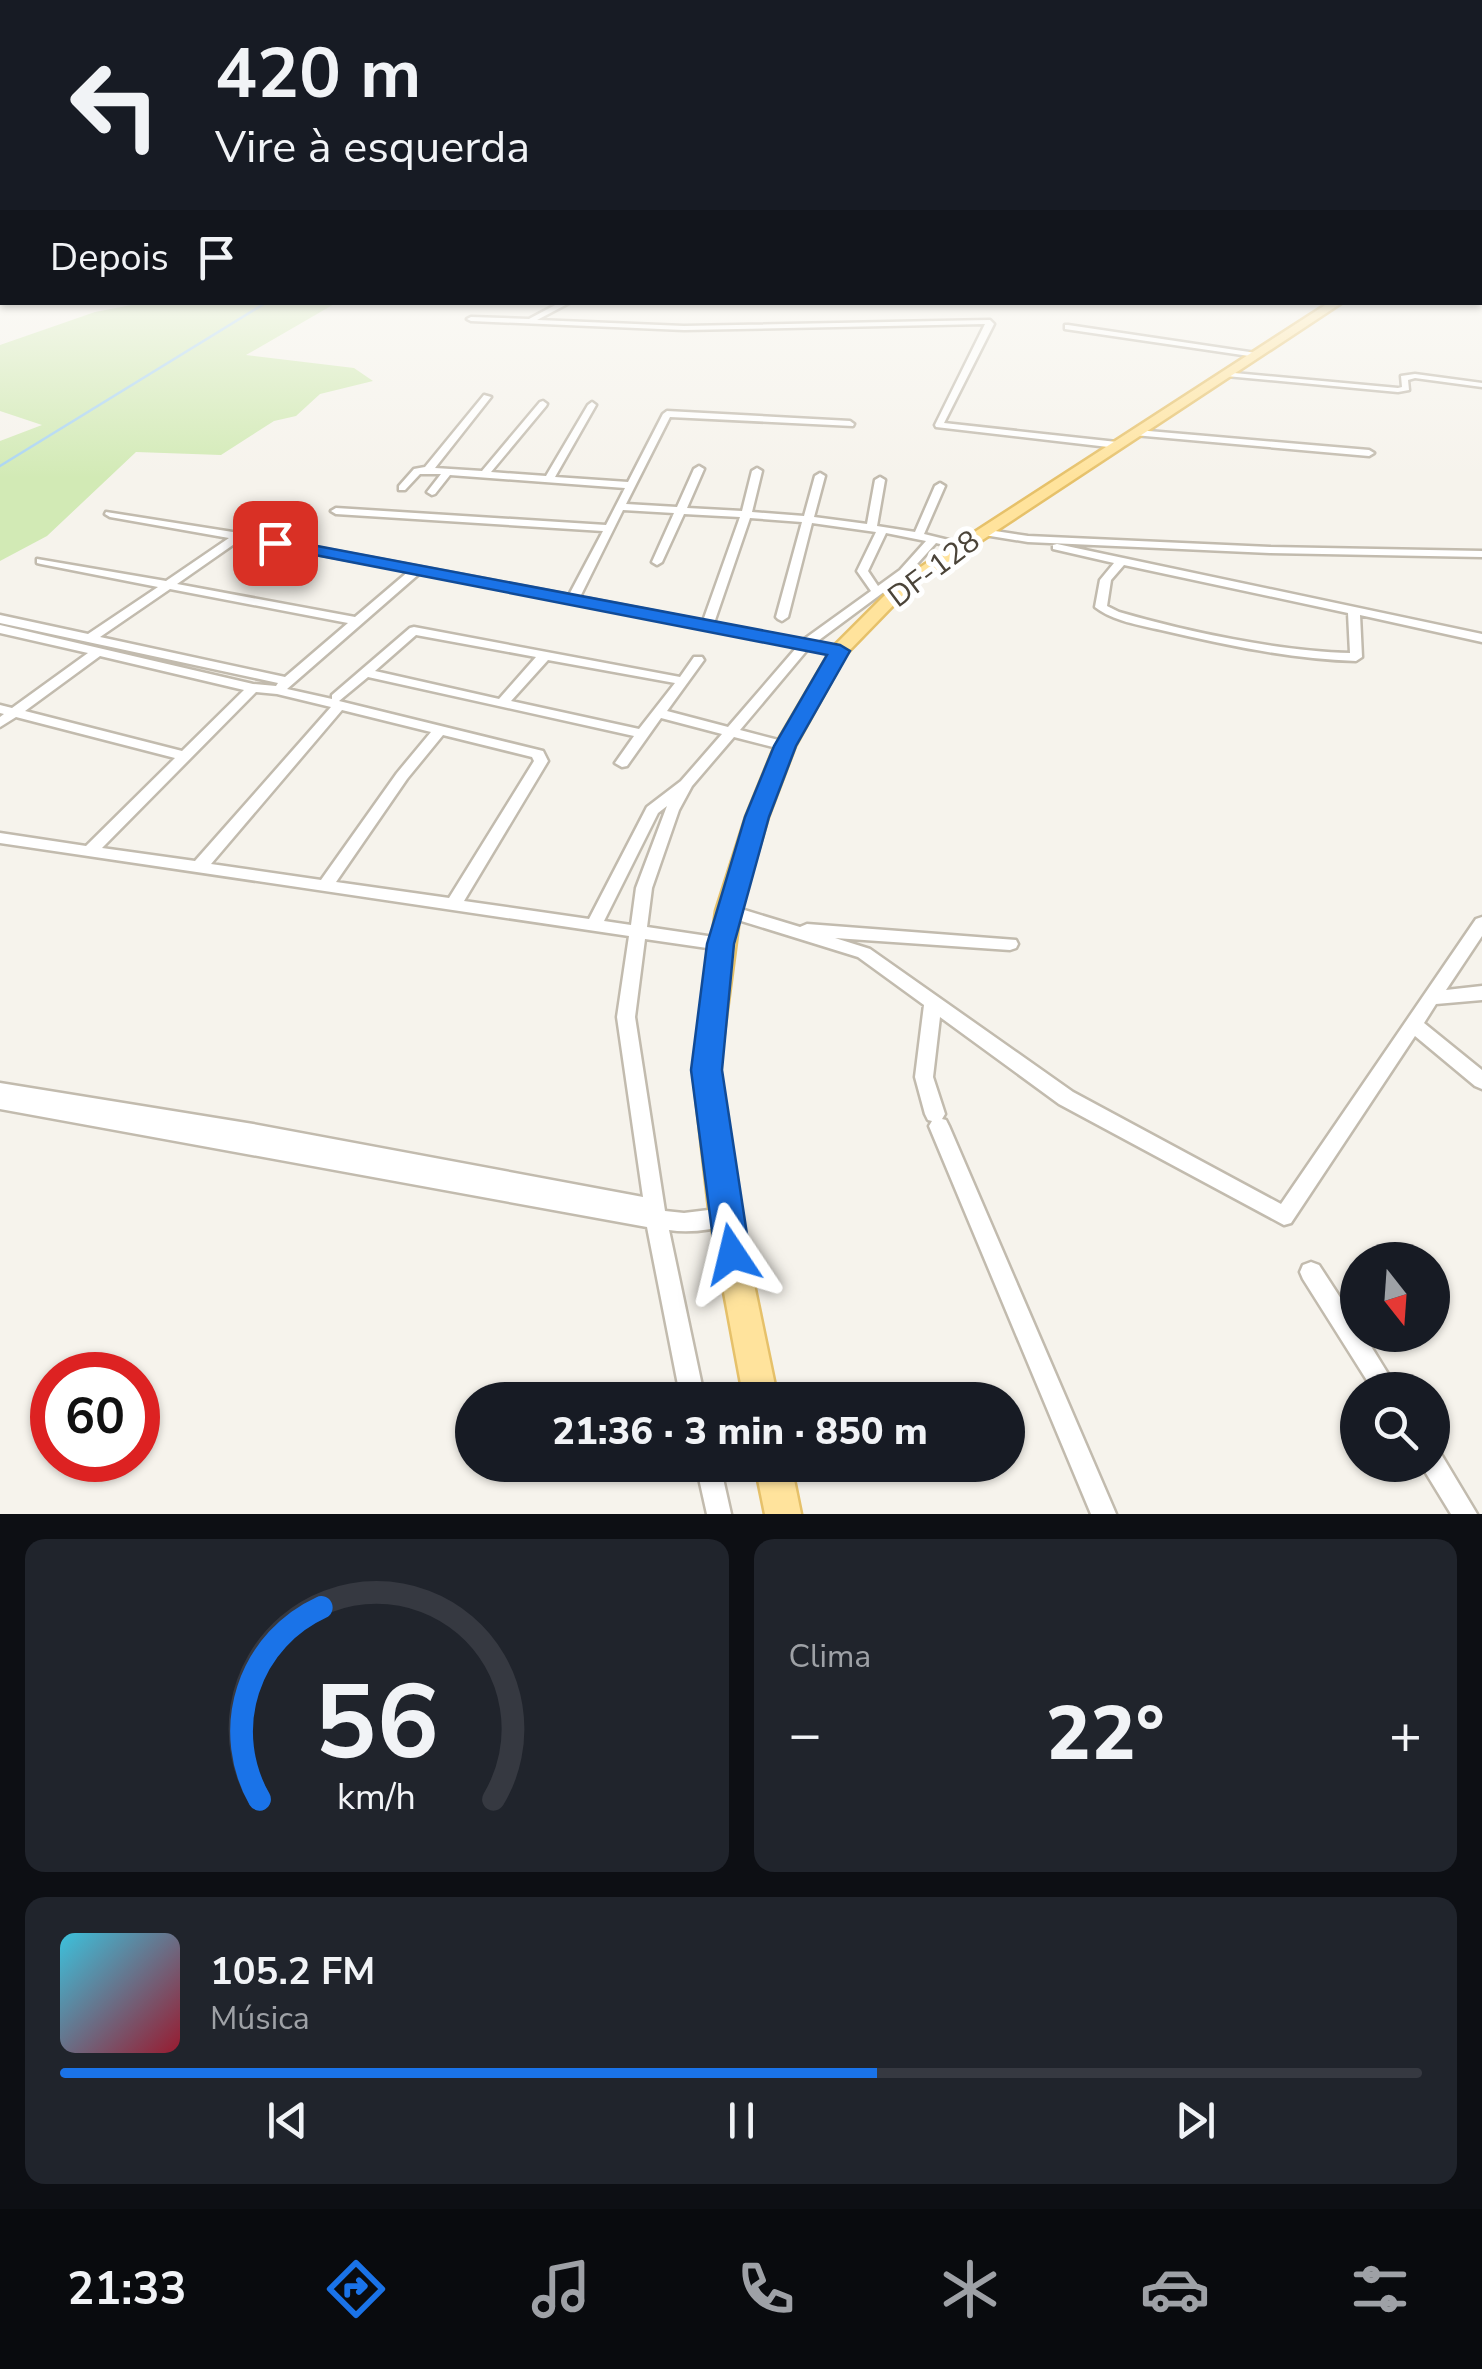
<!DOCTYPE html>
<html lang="pt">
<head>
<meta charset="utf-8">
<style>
	body { margin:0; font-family:"Nunito Sans",sans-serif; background:#20242c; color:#f1f3f6; height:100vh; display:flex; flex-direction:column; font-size:38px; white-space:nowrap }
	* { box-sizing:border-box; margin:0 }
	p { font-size:32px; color:#9ea1a6 }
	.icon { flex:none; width:55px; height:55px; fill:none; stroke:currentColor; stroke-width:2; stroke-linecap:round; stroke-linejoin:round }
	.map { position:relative; height:1514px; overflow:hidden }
	.side { display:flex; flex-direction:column; gap:25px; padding:25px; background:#0d0f14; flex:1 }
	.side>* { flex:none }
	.hud { position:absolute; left:0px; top:0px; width:1482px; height:305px; box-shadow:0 2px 8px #0004; background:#171b24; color:#f1f3f6; overflow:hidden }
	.needle { width:65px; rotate:163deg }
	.controls { position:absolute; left:1340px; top:1242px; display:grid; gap:20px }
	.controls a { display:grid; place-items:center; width:110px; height:110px; border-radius:50%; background:#171b24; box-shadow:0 2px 8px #0004; font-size:50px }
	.speed { position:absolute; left:30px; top:1352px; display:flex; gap:20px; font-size:50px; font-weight:700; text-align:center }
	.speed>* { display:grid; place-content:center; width:130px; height:130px; border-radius:50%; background:#171b24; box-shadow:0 2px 8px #0004; line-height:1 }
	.speed .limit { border:15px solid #d22; background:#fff; color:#111 }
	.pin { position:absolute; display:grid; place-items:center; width:85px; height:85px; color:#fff; margin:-42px; border-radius:20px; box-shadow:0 5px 15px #0006 }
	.me { position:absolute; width:110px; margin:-55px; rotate:350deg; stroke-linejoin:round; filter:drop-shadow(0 0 8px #0008) }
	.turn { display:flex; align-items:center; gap:35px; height:210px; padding:0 50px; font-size:45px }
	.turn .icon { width:130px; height:130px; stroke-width:2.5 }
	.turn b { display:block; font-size:70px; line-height:85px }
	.then { display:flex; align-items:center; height:95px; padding:0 50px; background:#0003; gap:20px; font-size:38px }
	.big { font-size:75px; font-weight:800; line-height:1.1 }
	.side .widget { flex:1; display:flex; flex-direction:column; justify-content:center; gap:15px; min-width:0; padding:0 35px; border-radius:20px; background:#20242c }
	.side .dial { align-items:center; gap:0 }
	.dial svg { height:260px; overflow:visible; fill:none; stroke:#363941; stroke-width:7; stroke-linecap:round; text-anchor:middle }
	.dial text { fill:#f1f3f6; stroke:none }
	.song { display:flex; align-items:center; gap:30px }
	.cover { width:120px; height:120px; border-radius:15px; background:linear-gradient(135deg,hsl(190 70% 55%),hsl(350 70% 35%)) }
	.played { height:10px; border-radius:5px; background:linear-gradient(90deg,#1a73e8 60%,#363941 60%) }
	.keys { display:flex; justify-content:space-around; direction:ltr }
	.heat { display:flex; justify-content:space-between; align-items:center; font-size:55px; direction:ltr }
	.side .tiles { flex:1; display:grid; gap:25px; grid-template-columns:1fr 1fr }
	.widget:last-child { grid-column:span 2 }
	.trip { position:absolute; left:455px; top:1382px; width:570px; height:100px; border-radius:50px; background:#171b24; box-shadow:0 2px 8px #0004; font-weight:800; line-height:100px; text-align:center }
	.menu { display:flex; height:160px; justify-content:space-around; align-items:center; background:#090b0e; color:#9ea1a6 }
	.menu .icon { width:70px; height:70px }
	.menu .current { color:#1a73e8 }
	.menu b { font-size:45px; color:#f1f3f6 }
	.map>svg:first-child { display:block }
	.green { fill:#d2eab5 }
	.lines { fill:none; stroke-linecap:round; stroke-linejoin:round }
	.stream { stroke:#a9d4f2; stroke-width:2.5 }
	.minor-casing { stroke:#c2bbae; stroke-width:5 }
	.primary-casing { stroke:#e6c16a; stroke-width:5 }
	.minor { fill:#fff; fill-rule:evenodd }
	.primary { fill:#ffe39c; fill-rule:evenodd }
	.route { fill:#1a73e8; stroke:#114b97; stroke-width:2.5 }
	.labels { text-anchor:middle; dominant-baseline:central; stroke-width:10; stroke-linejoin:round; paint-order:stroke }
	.street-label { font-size:30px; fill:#4b4439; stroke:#fff }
</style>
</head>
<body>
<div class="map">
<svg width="1482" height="1514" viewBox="0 0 1482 1514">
	<rect width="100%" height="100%" fill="#f6f3ec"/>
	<path class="green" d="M147,302L336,303L246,355L354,368L373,381L320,394L296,416L274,421L221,455L136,452L47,536L0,561V441L42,425L0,411V345L95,312Z"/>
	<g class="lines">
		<path class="stream" d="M0,466L267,302"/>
		<defs>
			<path id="minor" d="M561,302H571L537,320L684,326L990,320L994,324L944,423L1117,442L1122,445L1117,448L936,427L935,425L985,324L684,330L471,321L467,319L471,317L529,319Z
				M1068,325L1256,353L1260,355L1256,357L1065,329V325Z
				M1223,372L1398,388L1402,387L1401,376L1415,374L1482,383V387L1415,378L1408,380L1409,390L1398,392L1226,376H1223Z
				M484,395L491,397L435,468L482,471L540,402L543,401L547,404L546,406L491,472L546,476L588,405L592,402L596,405L555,477L628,482L663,414L667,411L850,421L854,424L853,426L670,417L626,504L677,507L694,469L699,466L704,469L687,508L742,511L752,471L757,468L762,471L752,512L804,516L815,476L820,473L825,476L814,517L867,524L875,480L880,477L885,480L877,526L915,532L935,486L940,483L945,486L924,534L965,544L966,546L961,549L936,543L908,574L815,643L843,648L845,651L843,654L808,649L740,730L790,743L792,746L785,750L734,737L692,786L679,810L652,888L647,927L721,938L727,940L729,944L727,948L721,950L645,939L635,1017L665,1211L684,1213L725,1208L732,1210L735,1217L732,1224C712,1230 689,1233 669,1230L705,1400H681L647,1227L0,1109V1083L253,1124L643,1197L617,1017L629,936L0,843V833L86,846L175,758L16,717L0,727V717L4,714L0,713V705L12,708L88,653L0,633V625L253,684L276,686L278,683L0,623V615L88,634L158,587L41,564L37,563V559L166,581L229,538L110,517L105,514L106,512L239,533L569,595L603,531L336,514L331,511L336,508L606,525L625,488L450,475L435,494L432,495L427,492L441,474H420L405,490H399V486L414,469L425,467ZM623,510L674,513L652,562L657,565L662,562L684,514L740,517L703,621L580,597ZM750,518L802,522L776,617L778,619L782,621L788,617L812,523L876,532L857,571L871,591L803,640L714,623ZM886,533L926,541L900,570L878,586L868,571ZM240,540L409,571L355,617L177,584ZM420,573L797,647L728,727L667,711L704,660L702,657H694L680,677L414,627L410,628L332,695V699L287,689ZM170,589L348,623L285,677L100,637ZM416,635L536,657L499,699L375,671ZM100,656L244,690L182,751L25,711ZM548,660L675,683L639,729L511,701ZM368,677L634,736L615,763L622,767L627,766L661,718L722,734L681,781L647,807L589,919L464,901L548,761L543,751L339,701ZM256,692L277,694L331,707L195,861L102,848ZM342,710L431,732L397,773L321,880L211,864ZM443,735L532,757L534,761L449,898L336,882L407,779ZM667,806L636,888L631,925L604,921L658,813Z
				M1137,430L1369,450L1374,453L1369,456L1134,435V431Z
				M982,529L1028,536L1270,547L1482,551V557L1270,553L1028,542L978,534L977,532Z
				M1057,544L1482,634V642L1360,615L1362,657L1356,661C1291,659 1225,645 1161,630C1139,625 1113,621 1095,607L1100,580L1114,563L1053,549V545ZM1124,565L1348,613L1350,653C1278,651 1188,632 1119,612L1107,606L1111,580Z
				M728,905L800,927L807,924L1016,940L1018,944L1016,948L1010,950L835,938L870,949L1073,1092L1281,1204L1476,919L1482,917V936L1446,990L1482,986V1000L1436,1004L1424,1023L1482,1070V1089L1475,1086L1415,1036L1291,1223L1284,1225L1059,1104L940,1017L933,1077L945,1114L942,1119L946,1120L949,1126L1116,1514H1091L929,1126L932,1121L928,1120L925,1114L915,1077L924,1005L858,957L722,915L720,911L722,907Z
				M1311,1262L1319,1265L1358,1325V1335H1364L1398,1390H1373L1303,1279L1300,1272L1303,1265Z
				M1432,1451L1441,1454L1477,1514H1451L1421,1465H1432Z
				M696,1465H720L731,1514H707Z"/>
			<path id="primary" d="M1330,302H1343L911,587L846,654L795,746L768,817L740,911L719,1070L740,1217L778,1400H744L710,1217L693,1070L716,911L746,817L775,746L833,647L899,581Z
				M755,1465H791L801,1514H765Z"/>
		</defs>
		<use href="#minor" class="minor-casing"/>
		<use href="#primary" class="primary-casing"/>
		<use href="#minor" class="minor"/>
		<use href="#primary" class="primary"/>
	</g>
	<linearGradient id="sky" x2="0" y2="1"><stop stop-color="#8fc1ec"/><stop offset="0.56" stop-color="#fbfaf6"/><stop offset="1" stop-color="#fbfaf6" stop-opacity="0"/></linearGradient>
	<rect width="1482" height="478" fill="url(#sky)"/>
	<path class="route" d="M275,538L840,645L850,651L796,746L769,817L734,944L722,1070L750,1254L745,1265L732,1270L720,1265L715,1254L691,1070L707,944L745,817L774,746L827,655L269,546L266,543Z"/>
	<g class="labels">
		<g class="street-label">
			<text transform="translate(934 569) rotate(-37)">DF-128</text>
		</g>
	</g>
</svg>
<div class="controls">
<a><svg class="needle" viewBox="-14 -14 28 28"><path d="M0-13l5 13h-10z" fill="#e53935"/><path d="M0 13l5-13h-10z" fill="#9ea1a6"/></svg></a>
<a><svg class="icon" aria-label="search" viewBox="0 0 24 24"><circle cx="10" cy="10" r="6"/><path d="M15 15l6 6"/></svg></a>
</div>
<div class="speed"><div class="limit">60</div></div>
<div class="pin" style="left:275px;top:543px;background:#d93025"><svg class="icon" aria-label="arrive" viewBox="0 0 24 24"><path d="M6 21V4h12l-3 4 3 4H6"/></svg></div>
<svg class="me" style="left:732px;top:1254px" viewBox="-20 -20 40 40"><path d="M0-17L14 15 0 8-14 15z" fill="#1a73e8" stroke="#fff" stroke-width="4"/></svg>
<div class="trip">21:36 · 3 min · 850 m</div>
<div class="hud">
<div class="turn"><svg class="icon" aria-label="left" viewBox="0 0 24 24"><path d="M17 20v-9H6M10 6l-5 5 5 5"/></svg><div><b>420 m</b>Vire à esquerda</div></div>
<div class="then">Depois<svg class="icon" aria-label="arrive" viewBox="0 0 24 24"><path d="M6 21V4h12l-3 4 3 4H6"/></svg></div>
</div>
</div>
<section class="side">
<div class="tiles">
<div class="widget dial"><svg viewBox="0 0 100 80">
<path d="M14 69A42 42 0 1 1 86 69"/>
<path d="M14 69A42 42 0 0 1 33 10" stroke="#1a73e8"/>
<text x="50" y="56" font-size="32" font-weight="700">56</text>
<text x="50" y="72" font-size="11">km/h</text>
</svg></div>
<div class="widget"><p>Clima</p>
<div class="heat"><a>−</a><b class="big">22°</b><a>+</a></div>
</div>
<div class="widget">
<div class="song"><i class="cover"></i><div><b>105.2 FM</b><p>Música</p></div></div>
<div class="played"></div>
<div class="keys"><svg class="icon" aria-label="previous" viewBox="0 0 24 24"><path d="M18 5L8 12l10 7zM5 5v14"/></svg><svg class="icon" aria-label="pause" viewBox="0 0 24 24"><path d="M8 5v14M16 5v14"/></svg><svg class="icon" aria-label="next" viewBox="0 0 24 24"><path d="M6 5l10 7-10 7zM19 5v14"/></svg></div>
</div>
</div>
</section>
<nav class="menu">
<b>21:33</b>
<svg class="icon current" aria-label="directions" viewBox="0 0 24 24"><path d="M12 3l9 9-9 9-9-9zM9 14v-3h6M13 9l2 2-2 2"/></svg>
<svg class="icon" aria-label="music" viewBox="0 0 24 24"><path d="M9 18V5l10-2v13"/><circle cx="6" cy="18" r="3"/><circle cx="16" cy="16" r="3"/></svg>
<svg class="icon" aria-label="phone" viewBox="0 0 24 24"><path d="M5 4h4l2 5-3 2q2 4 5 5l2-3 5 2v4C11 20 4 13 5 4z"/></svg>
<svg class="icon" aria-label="climate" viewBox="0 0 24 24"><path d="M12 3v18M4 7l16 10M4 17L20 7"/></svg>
<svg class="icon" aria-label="car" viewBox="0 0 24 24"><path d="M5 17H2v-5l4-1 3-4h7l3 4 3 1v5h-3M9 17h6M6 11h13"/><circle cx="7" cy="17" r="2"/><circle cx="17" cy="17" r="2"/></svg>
<svg class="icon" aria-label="filters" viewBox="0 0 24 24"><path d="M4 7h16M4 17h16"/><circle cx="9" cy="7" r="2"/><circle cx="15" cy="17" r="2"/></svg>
</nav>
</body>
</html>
